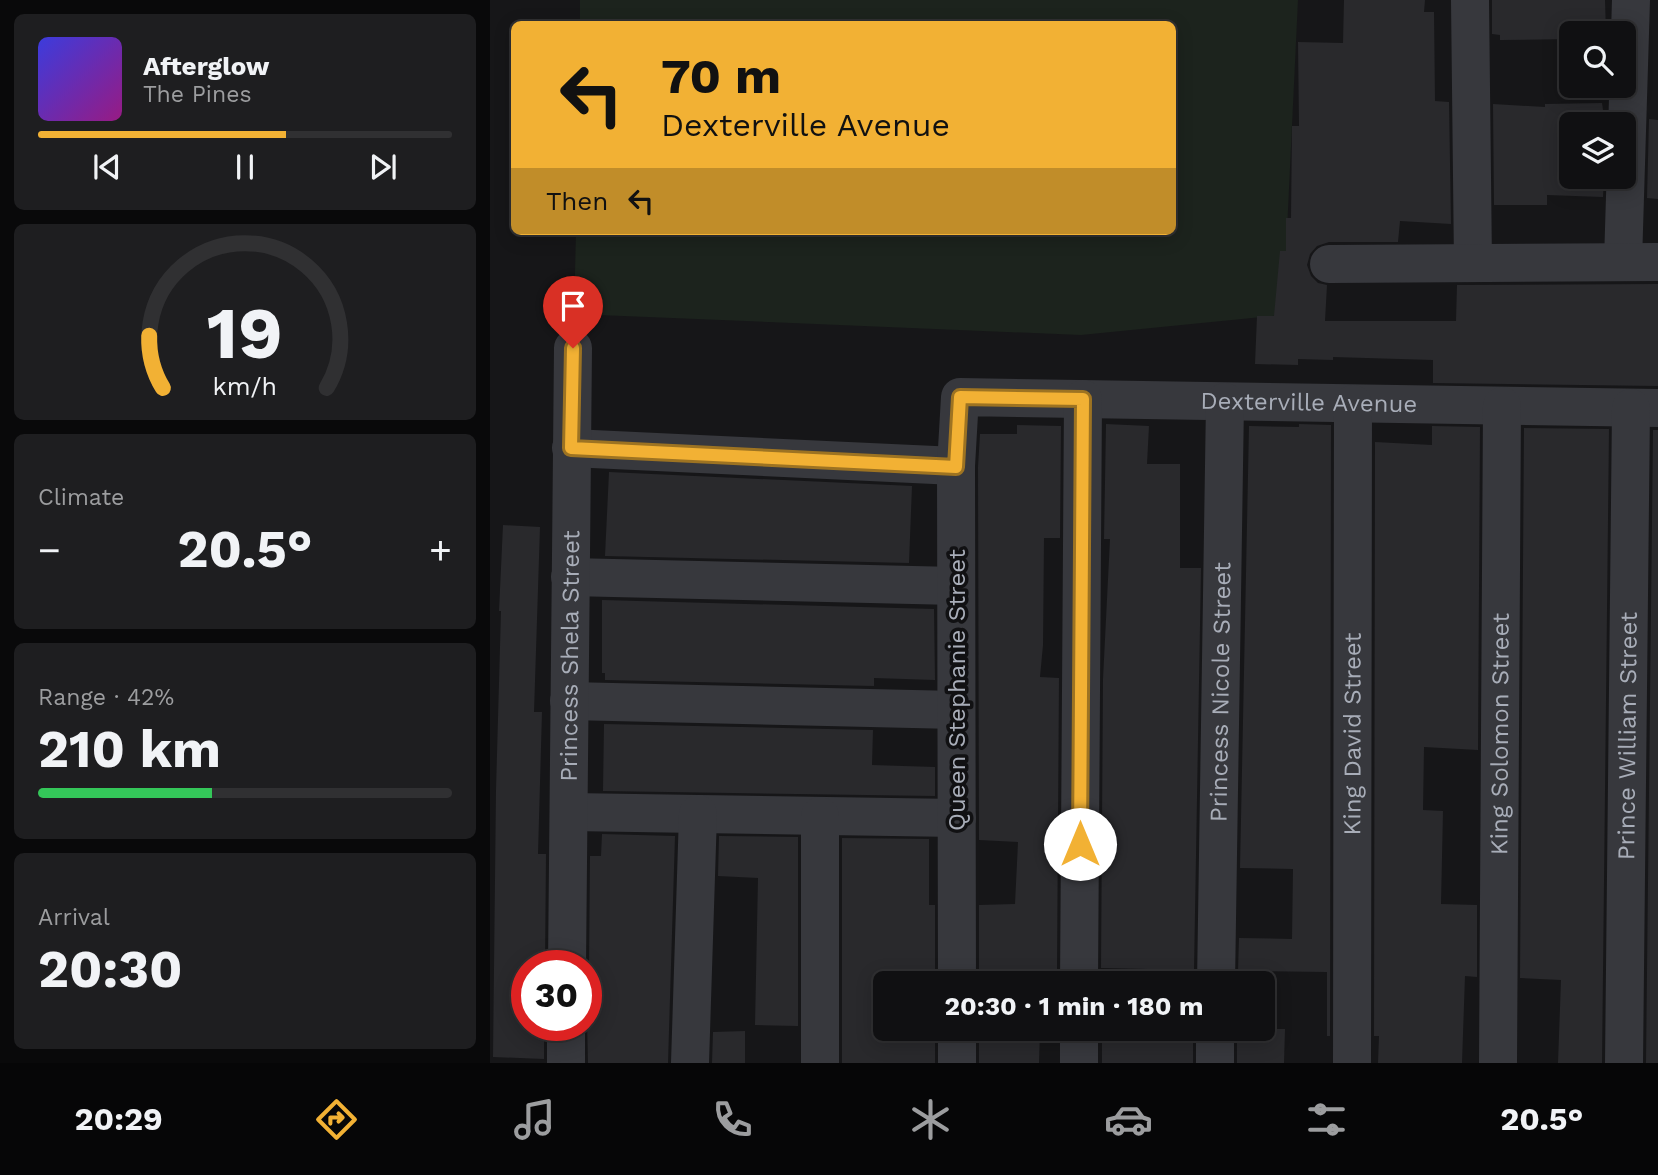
<!DOCTYPE html>
<html lang="en">
<head>
<meta charset="utf-8">
<style>
	body { margin:0; font-family:"Work Sans",sans-serif; background:#1e1e20; color:#f1f3f6; height:100vh; display:flex; flex-direction:column; font-size:26px; white-space:nowrap }
	* { box-sizing:border-box; margin:0 }
	p { font-size:23px; color:#9c9d9f }
	.icon { flex:none; width:38px; height:38px; fill:none; stroke:currentColor; stroke-width:2; stroke-linecap:round; stroke-linejoin:round }
	.map { position:relative; flex:1; overflow:hidden }
	.details { display:flex; flex-direction:column; gap:14px; padding:14px; background:#09090a; width:490px }
	.details>* { flex:none }
	.banner { position:absolute; left:21px; top:21px; width:665px; height:214px; border-radius:10px; box-shadow:0 4px 18px #0003,0 0 0 2px #303032; background:#f2b134; color:#111; overflow:hidden }
	.fabs { position:absolute; left:1069px; top:21px; display:grid; gap:14px }
	.fabs a { display:grid; place-items:center; width:77px; height:77px; border-radius:10px; background:#101012; box-shadow:0 4px 18px #0003,0 0 0 2px #303032; font-size:35px }
	.speed { position:absolute; left:21px; top:950px; display:flex; gap:14px; font-size:35px; font-weight:700; text-align:center }
	.speed>* { display:grid; place-content:center; width:91px; height:91px; border-radius:50%; background:#101012; box-shadow:0 4px 18px #0003,0 0 0 2px #303032; line-height:1 }
	.speed .limit { border:10px solid #d22; background:#fff; color:#111 }
	.pin { position:absolute; display:grid; place-items:center; width:60px; height:60px; color:#fff; margin:-72px -30px; border-radius:50% 50% 50% 0; rotate:-45deg; box-shadow:0 0 7px #0007 }
	.pin .icon { rotate:45deg }
	.me { position:absolute; width:77px; margin:-38px; rotate:0deg; stroke-linejoin:round; filter:drop-shadow(0 0 5px #0008) }
	.turn { display:flex; align-items:center; gap:24px; height:147px; padding:0 35px; font-size:32px }
	.turn .icon { width:91px; height:91px; stroke-width:2.5 }
	.turn b { display:block; font-size:49px; line-height:60px }
	.then { display:flex; align-items:center; height:66px; padding:0 35px; background:#0003; gap:14px; font-size:26px }
	.big { font-size:52px; font-weight:700; line-height:1.1 }
	.details .widget { flex:1; display:flex; flex-direction:column; justify-content:center; gap:10px; min-width:0; padding:0 24px; border-radius:10px; background:#1e1e20 }
	.details .dial { align-items:center; gap:0 }
	.dial svg { height:182px; overflow:visible; fill:none; stroke:#303032; stroke-width:7; stroke-linecap:round; text-anchor:middle }
	.dial text { fill:#f1f3f6; stroke:none }
	.song { display:flex; align-items:center; gap:21px }
	.cover { width:84px; height:84px; border-radius:10px; background:linear-gradient(135deg,hsl(240 70% 55%),hsl(310 70% 35%)) }
	.played { height:7px; border-radius:4px; background:linear-gradient(90deg,#f2b134 60%,#303032 60%) }
	.keys { display:flex; justify-content:space-around; direction:ltr }
	.heat { display:flex; justify-content:space-between; align-items:center; font-size:38px; direction:ltr }
	.charge { height:10px; border-radius:5px; background:linear-gradient(90deg,#34c759 42%,#303032 0) }
	.trip { position:absolute; left:383px; top:971px; width:402px; height:70px; border-radius:10px; background:#101012; box-shadow:0 4px 18px #0003,0 0 0 2px #303032; font-weight:700; line-height:70px; text-align:center }
	.dock { display:flex; height:112px; justify-content:space-around; align-items:center; background:#060607; color:#9c9d9f }
	.dock .icon { width:49px; height:49px }
	.dock .selected { color:#f2b134 }
	.dock b { font-size:32px; color:#f1f3f6 }
	main { display:flex; flex:1; min-height:0 }
	.map>svg:first-child { display:block }
	.green { fill:#1c231d }
	.building { fill:#29292c }
	.lines { fill:none; stroke-linecap:round; stroke-linejoin:round }
	.street { stroke:#37383d; stroke-width:38 }
	.route-casing { stroke:#9d7322; stroke-width:18 }
	.route { stroke:#f2b134; stroke-width:12 }
	.labels { text-anchor:middle; dominant-baseline:central; stroke-width:7; stroke-linejoin:round; paint-order:stroke }
	.street-label { font-size:24px; fill:#a8adb8; stroke:#111113 }
</style>
</head>
<body>
<main>
<section class="details">
<div class="widget">
<div class="song"><i class="cover"></i><div><b>Afterglow</b><p>The Pines</p></div></div>
<div class="played"></div>
<div class="keys"><svg class="icon" aria-label="previous" viewBox="0 0 24 24"><path d="M18 5L8 12l10 7zM5 5v14"/></svg><svg class="icon" aria-label="pause" viewBox="0 0 24 24"><path d="M8 5v14M16 5v14"/></svg><svg class="icon" aria-label="next" viewBox="0 0 24 24"><path d="M6 5l10 7-10 7zM19 5v14"/></svg></div>
</div>
<div class="widget dial"><svg viewBox="0 0 100 80">
<path d="M14 69A42 42 0 1 1 86 69"/>
<path d="M14 69A42 42 0 0 1 8 46" stroke="#f2b134"/>
<text x="50" y="56" font-size="32" font-weight="700">19</text>
<text x="50" y="72" font-size="11">km/h</text>
</svg></div>
<div class="widget"><p>Climate</p>
<div class="heat"><a>−</a><b class="big">20.5°</b><a>+</a></div>
</div>
<div class="widget"><p>Range · 42%</p><b class="big">210 km</b><div class="charge"></div></div>
<div class="widget"><p>Arrival</p><b class="big">20:30</b></div>
</section>
<div class="map">
<svg width="1168" height="1063" viewBox="0 0 1168 1063">
	<rect width="100%" height="100%" fill="#161618"/>
	<path class="green" d="M90,0H808L793,315L591,335L84,314L86,231H682V24H90Z"/>
	<path class="building" d="M854,0H935L934,12H944L945,101L959,102L961,224L910,221L908,242H839L827,246L820,254L817,265L821,276L828,283L837,285L835,321H966L967,285L1168,284V386L943,383V360L843,357V360L808,359V365L765,364L767,316H784L790,251H796V218H801L802,126H809L808,42L853,43Z
		M1002,0H1115L1116,33H1082V39L1010,40V35L1002,34Z
		M1112,103L1115,124H1082V177H1114L1113,197L1057,195V205H1004L1003,104L1055,107V104Z
		M1159,119L1168,120V199L1157,198Z
		M616,424L659,426L657,464H690V568H711L704,970L611,968L613,679L620,539H614Z
		M809,424L841,425L840,1036H837V972L748,971L749,938L802,939L803,869L750,868L759,426L809,427Z
		M527,425L571,426L570,538H554L553,645L550,677L569,678L567,970H552V984H489V905L525,904L528,842L489,840L488,467L490,434H527Z
		M942,426L990,427L988,750L934,747L933,810L953,811L951,904L987,905V977L975,976L972,1063H888L889,1036H884L885,442L942,445Z
		M1034,428L1119,429L1112,1063H1068L1071,980L1030,978Z
		M1163,430H1168V1063H1156Z
		M119,472L422,486L419,563L115,556Z
		M13,525L50,527L44,712H52L48,854H56L55,966H37V1026H54V1059L3,1057L6,790L11,611H9Z
		M112,600L444,609L445,680L384,678V686L115,680V673H112Z
		M114,724L383,730L382,765L445,767V796L113,791Z
		M112,834L185,836L178,1063H98L96,976L99,966L100,856H111Z
		M229,836L308,837V1026L265,1025L268,878L228,876Z
		M352,838L439,839V905H445V984H396V1029H445V1063H352Z
		M489,1029H550L549,1063H489Z
		M612,1029H703V1063H612Z
		M747,1029H795L794,1063H747Z
		M255,1031V1063H222L223,1032Z"/>
	<g class="lines">
		<g class="street">
			<path d="M980,0L983,263"/>
			<path d="M1133,262L1141,0"/>
			<path d="M839,264L1168,262"/>
			<path d="M81,448L466,466"/>
			<path d="M80,577L466,586"/>
			<path d="M79,701L466,710"/>
			<path d="M80,812L467,818"/>
			<path id="s1" d="M77,966L83,348"/>
			<path id="s2" d="M467,984L466,466L470,397L1168,408"/>
			<path d="M589,984L593,399"/>
			<path id="s3" d="M726,984L735,402"/>
			<path d="M76,1063V1026"/>
			<path d="M200,1063L208,814"/>
			<path d="M330,1063V816"/>
			<path d="M467,1063V1029"/>
			<path d="M589,1063V1029"/>
			<path d="M725,1063V1029"/>
			<path id="s4" d="M862,1063L863,404"/>
			<path id="s5" d="M1008,1063L1012,406"/>
			<path id="s6" d="M1134,1063L1141,408"/>
		</g>
	</g>
	<g class="lines">
		<defs>
			<path id="route" d="M83,348L81,448L466,467L470,397L593,399L590,844"/>
		</defs>
		<use href="#route" class="route-casing"/>
		<use href="#route" class="route"/>
	</g>
	<g class="labels">
		<g class="street-label">
			<text stroke="none"><textPath href="#s2" startOffset="936">Dexterville Avenue</textPath></text>
			<text stroke="none"><textPath href="#s1" startOffset="310">Princess Shela Street</textPath></text>
			<text transform="translate(467 690) rotate(-90)">Queen Stephanie Street</text>
			<text stroke="none"><textPath href="#s3" startOffset="292">Princess Nicole Street</textPath></text>
			<text stroke="none"><textPath href="#s4" startOffset="329">King David Street</textPath></text>
			<text stroke="none"><textPath href="#s5" startOffset="329">King Solomon Street</textPath></text>
			<text stroke="none"><textPath href="#s6" startOffset="327">Prince William Street</textPath></text>
		</g>
	</g>
</svg>
<div class="fabs">
<a><svg class="icon" aria-label="search" viewBox="0 0 24 24"><circle cx="10" cy="10" r="6"/><path d="M15 15l6 6"/></svg></a>
<a><svg class="icon" aria-label="layers" viewBox="0 0 24 24"><path d="M12 4l9 5-9 5-9-5zM3 14l9 5 9-5"/></svg></a>
</div>
<div class="speed"><div class="limit">30</div></div>
<div class="pin" style="left:83px;top:348px;background:#d93025"><svg class="icon" aria-label="arrive" viewBox="0 0 24 24"><path d="M6 21V4h12l-3 4 3 4H6"/></svg></div>
<svg class="me" style="left:590px;top:844px" viewBox="-20 -20 40 40"><circle r="19" fill="#fff"/><path d="M0-13L10 11 0 6-10 11z" fill="#f2b134"/></svg>
<div class="trip">20:30 · 1 min · 180 m</div>
<div class="banner">
<div class="turn"><svg class="icon" aria-label="left" viewBox="0 0 24 24"><path d="M17 20v-9H6M10 6l-5 5 5 5"/></svg><div><b>70 m</b>Dexterville Avenue</div></div>
<div class="then">Then<svg class="icon" aria-label="left" viewBox="0 0 24 24"><path d="M17 20v-9H6M10 6l-5 5 5 5"/></svg></div>
</div>
</div>
</main>
<nav class="dock">
<b>20:29</b>
<svg class="icon selected" aria-label="directions" viewBox="0 0 24 24"><path d="M12 3l9 9-9 9-9-9zM9 14v-3h6M13 9l2 2-2 2"/></svg>
<svg class="icon" aria-label="music" viewBox="0 0 24 24"><path d="M9 18V5l10-2v13"/><circle cx="6" cy="18" r="3"/><circle cx="16" cy="16" r="3"/></svg>
<svg class="icon" aria-label="phone" viewBox="0 0 24 24"><path d="M5 4h4l2 5-3 2q2 4 5 5l2-3 5 2v4C11 20 4 13 5 4z"/></svg>
<svg class="icon" aria-label="climate" viewBox="0 0 24 24"><path d="M12 3v18M4 7l16 10M4 17L20 7"/></svg>
<svg class="icon" aria-label="car" viewBox="0 0 24 24"><path d="M5 17H2v-5l4-1 3-4h7l3 4 3 1v5h-3M9 17h6M6 11h13"/><circle cx="7" cy="17" r="2"/><circle cx="17" cy="17" r="2"/></svg>
<svg class="icon" aria-label="filters" viewBox="0 0 24 24"><path d="M4 7h16M4 17h16"/><circle cx="9" cy="7" r="2"/><circle cx="15" cy="17" r="2"/></svg>
<b>20.5°</b>
</nav>
</body>
</html>
